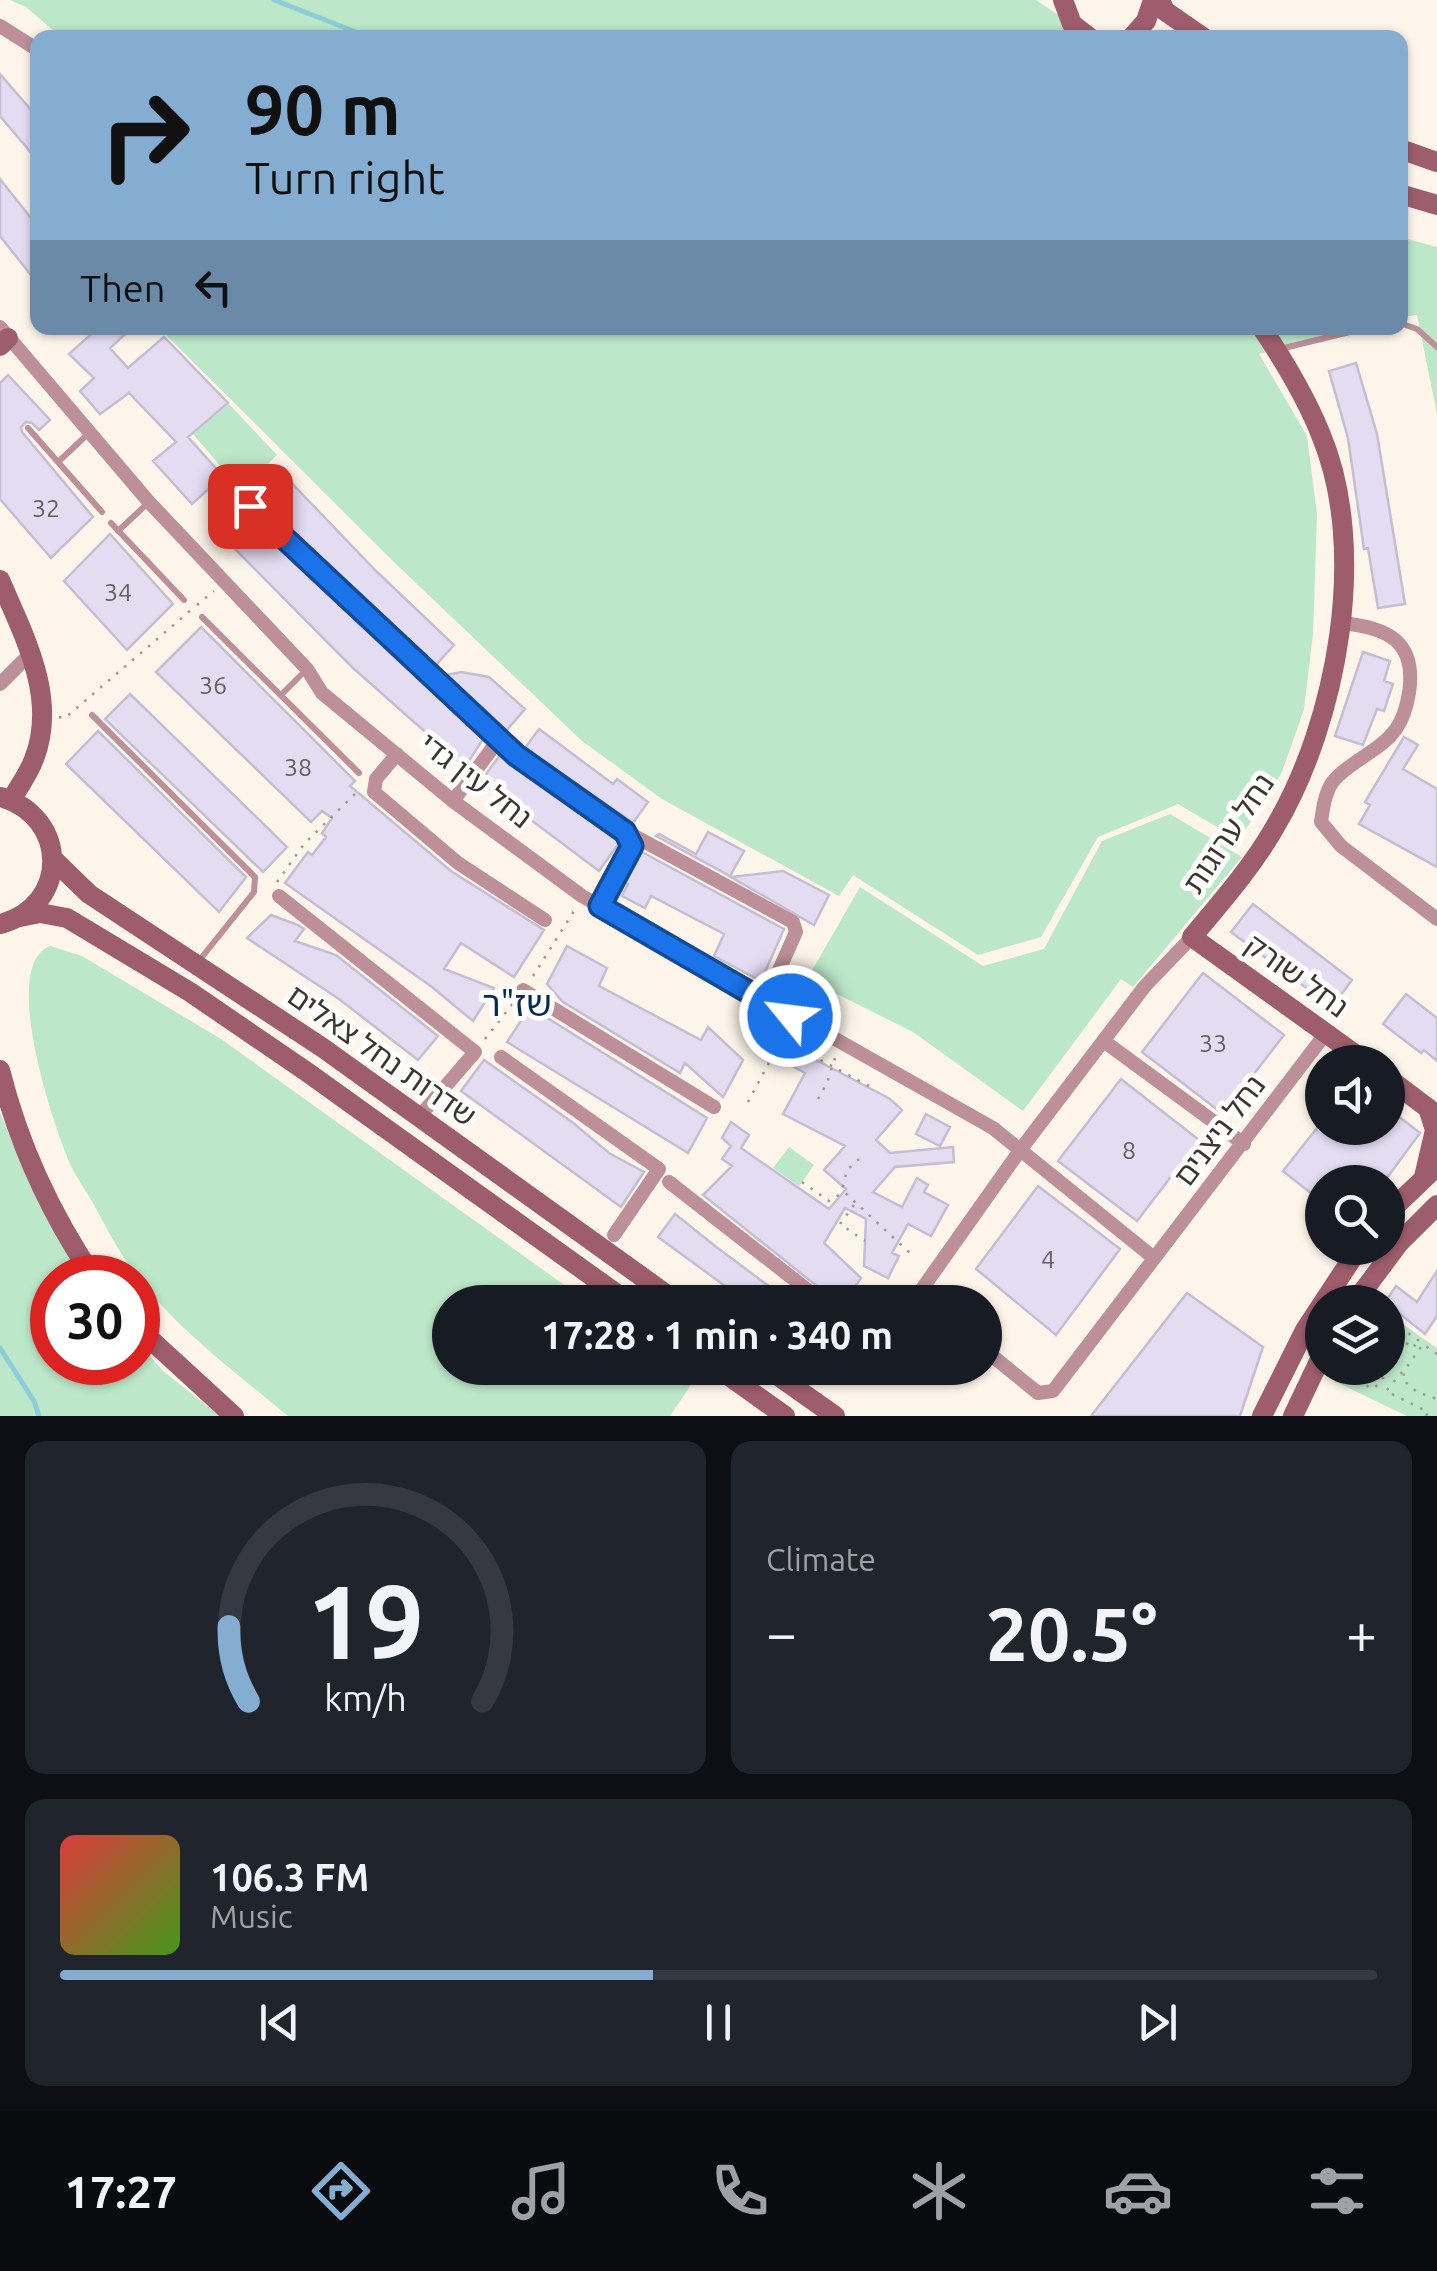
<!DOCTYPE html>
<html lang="en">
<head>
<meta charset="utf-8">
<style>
	body { margin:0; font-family:Ubuntu,"Noto Sans Hebrew",sans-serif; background:#20242c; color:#f1f3f6; height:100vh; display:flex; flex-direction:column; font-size:38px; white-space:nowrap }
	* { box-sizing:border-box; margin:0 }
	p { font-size:32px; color:#9ea1a6 }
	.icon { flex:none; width:55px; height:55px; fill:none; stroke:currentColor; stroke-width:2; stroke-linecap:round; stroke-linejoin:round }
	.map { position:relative; height:1416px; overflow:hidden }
	.panel { display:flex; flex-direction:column; gap:25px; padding:25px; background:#0d0f14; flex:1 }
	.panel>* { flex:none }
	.hud { position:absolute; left:30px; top:30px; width:1378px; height:305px; border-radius:20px; box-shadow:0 2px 8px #0004; background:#85add2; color:#111; overflow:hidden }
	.buttons { position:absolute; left:1305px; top:1045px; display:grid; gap:20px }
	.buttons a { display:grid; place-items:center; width:100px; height:100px; border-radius:50%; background:#171b24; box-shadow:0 2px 8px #0004; font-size:50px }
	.speed { position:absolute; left:30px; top:1255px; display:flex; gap:20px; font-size:50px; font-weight:700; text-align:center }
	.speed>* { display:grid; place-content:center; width:130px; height:130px; border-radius:50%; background:#171b24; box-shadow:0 2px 8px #0004; line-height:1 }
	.speed .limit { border:15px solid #d22; background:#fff; color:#111 }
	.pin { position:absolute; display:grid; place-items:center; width:85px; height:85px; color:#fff; margin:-42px; border-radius:20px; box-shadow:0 5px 15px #0006 }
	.me { position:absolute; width:110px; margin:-55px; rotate:299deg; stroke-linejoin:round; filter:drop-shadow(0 0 8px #0008) }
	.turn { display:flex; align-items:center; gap:35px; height:210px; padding:0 50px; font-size:45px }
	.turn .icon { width:130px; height:130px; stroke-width:2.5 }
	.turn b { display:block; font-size:70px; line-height:85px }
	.then { display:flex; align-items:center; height:95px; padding:0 50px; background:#0003; gap:20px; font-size:38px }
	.big { font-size:75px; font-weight:700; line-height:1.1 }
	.panel .card { flex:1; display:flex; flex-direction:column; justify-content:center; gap:15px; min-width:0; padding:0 35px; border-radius:20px; background:#20242c }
	.panel .dial { align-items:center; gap:0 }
	.dial svg { height:260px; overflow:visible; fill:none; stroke:#363941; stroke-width:7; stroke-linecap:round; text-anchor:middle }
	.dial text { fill:#f1f3f6; stroke:none }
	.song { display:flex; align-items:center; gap:30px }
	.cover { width:120px; height:120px; border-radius:15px; background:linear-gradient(135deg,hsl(0 70% 55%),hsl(100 70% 35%)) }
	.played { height:10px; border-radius:5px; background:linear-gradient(90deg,#85add2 45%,#363941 45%) }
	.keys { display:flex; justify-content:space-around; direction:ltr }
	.heat { display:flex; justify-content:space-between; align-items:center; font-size:55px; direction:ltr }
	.panel .tiles { flex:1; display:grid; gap:25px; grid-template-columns:1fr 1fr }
	.card:last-child { grid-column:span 2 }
	.trip { position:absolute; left:432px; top:1285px; width:570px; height:100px; border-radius:50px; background:#171b24; box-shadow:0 2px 8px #0004; font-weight:700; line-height:100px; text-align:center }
	.dock { display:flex; height:160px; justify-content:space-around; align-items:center; background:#090b0e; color:#9ea1a6 }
	.dock .icon { width:70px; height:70px }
	.dock .active { color:#85add2 }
	.dock b { font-size:45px; color:#f1f3f6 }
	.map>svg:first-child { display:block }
	.green { fill:#bce7c9 }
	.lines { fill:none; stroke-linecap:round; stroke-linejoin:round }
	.stream { stroke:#8dccd9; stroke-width:5 }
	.building { fill:#e4dcf1; stroke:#c5bdd1; stroke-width:2.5 }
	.path { stroke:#a0988f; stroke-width:2.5; stroke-dasharray:2.5 8; stroke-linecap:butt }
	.lane { stroke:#bd9099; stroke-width:6 }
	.street { stroke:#bd9099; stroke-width:14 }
	.secondary { stroke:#9e5d6d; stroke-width:20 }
	.route-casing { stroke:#114b97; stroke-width:25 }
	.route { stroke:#1a73e8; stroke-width:18 }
	.labels { text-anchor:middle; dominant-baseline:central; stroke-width:10; stroke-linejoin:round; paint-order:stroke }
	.number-label { font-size:25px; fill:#666060 }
	.street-label { font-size:30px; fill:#3c362f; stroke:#fff }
	.quarter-label { font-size:35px; fill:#062a50; stroke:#fff }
</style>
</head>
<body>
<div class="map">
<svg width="1437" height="1416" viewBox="0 0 1437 1416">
	<rect width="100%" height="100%" fill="#fef5ea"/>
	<path class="green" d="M10,0H1036L1091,37L154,38L136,35L133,38H62L26,7Z
		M1400,237L1437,247V414L1417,315L1400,317Z
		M159,328H1329L1333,335L1259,354L1307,436L1317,514L1313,634L1304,709L1282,772L1239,840L1178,804L1098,837L1041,937L978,955L853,875L839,896L662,799L582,741L397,565Z
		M229,404L277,455L241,490L193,434Z
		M1170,814L1242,857L1133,987L1121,979L1023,1111L913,1032L807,979L860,887L983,966L1044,949L1102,841Z
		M50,946L82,956L221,1039L588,1302H450V1368H678L695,1379L670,1416H288C235,1372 174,1327 133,1271C118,1250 106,1227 94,1205C86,1190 74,1175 68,1159C52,1120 0,965 50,946Z
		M0,1113L31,1188L82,1277L52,1278V1362H138V1342L163,1371L220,1416H0Z
		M789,1147L814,1165L799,1186L773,1168Z
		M1388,1314L1437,1348V1416H1407L1334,1381L1340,1368H1388Z"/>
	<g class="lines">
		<path class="stream" d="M274,0L371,38
			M0,1348L34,1401L39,1416"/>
	</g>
	<path class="building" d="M0,74L38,118V161L0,116Z
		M0,179L38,227V284L0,236Z
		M98,328H132L110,348L128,368L164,337L228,403L188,437L228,482L218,492L213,485L192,504L153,461L176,442L129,393L100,414L80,391L94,378L69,354Z
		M1356,363L1377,434L1405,604L1378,608L1368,548L1364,549L1348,438L1329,371Z
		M8,375L50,420L39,430L32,423L26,422L21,427L22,432L93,517L51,558L0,499V383Z
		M282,473L376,571L454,645L436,665L262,502L258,496Z
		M247,517L483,739L465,767L353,668L226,540Z
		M110,534L173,604L127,650L64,581Z
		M201,627L355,781L350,786L451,871L544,930L514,977L461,943L444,969L494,988L473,1021L432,987L285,883L308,852L312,855L326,837L322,833L332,818L322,811L311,822L156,672Z
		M1363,652L1390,661L1384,681L1393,684L1384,711L1377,709L1363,745L1335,736Z
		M461,672L489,677L525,709L506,731L446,675Z
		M130,694L287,847L263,872L105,719Z
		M539,729L613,784L617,779L648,802L633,823L525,748Z
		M98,731L246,877L219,912L66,764Z
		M1404,737L1418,745L1403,769L1437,789V867L1359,824L1370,805L1365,802Z
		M500,755L617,839L619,843L599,871L483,784L481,781Z
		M708,832L744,851L730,876L656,836L659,834L696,854Z
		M642,852L784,929L761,981L714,956L724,934L651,896L645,908L622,896L628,884L625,883Z
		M783,871L829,895L814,925L731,877Z
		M1253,904L1352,980L1332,1007L1231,932Z
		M271,915L298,925L304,929L295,941L336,955L438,1036L418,1060L339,999L247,938Z
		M567,946L607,968L599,986L701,1040L708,1027L743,1060L723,1097L685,1063L680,1073L563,1002L547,984Z
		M1203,973L1284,1035L1223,1114L1142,1052Z
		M1406,994L1437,1018V1061L1424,1050L1421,1053L1383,1024Z
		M530,1007L707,1118L688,1153L507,1042Z
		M801,1052L890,1099L902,1110L876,1140L890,1153L953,1147L954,1162L895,1167L873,1192L902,1207L917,1178L928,1185L924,1192L948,1205L931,1236L908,1224L892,1253L899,1256L888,1278L864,1266L866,1219L845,1208L824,1243L861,1278L844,1302L833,1299L703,1195L732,1166L722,1159L731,1146L722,1138L731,1122L749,1135L741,1148L829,1209L846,1189L824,1170L845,1146L783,1114L805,1073L794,1067Z
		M484,1060L572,1122L609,1153L644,1172L621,1207L461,1091Z
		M1121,1079L1199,1140L1137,1221L1058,1161Z
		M1388,1108L1420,1133L1384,1182H1322V1202L1283,1171L1317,1128H1388Z
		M926,1114L950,1127L940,1146L916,1134Z
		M1038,1186L1120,1249L1056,1335L976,1269Z
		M675,1214L715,1246L790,1302H747L658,1237Z
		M1437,1271V1316L1425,1334L1385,1302L1396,1286L1417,1302Z
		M1187,1293L1263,1347L1240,1416H1091Z"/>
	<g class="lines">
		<path class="path" d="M197,605L214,591
			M59,717L65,718L191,610
			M277,882L304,844L358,791
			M533,976L574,911
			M485,1039L514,1002
			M777,1060L791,1068
			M818,1099L827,1083L836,1055
			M748,1102L772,1057L775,1059L785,1041L871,1087
			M859,1159L847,1170L842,1190L910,1253
			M802,1182L829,1201L842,1193
			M854,1205L840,1224L865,1241
			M1388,1322L1399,1326L1388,1341
			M1400,1327L1422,1343
			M1437,1354L1423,1344L1404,1371L1403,1380L1417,1392L1437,1399
			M1368,1368L1362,1382L1371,1389L1378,1385L1409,1341L1420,1350
			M1402,1372L1386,1391L1428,1412L1426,1416
			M1333,1374L1343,1379L1351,1368"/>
		<path class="lane" d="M1400,323L1417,329L1437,347
			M1280,349L1366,328
			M28,428L102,512
			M58,462L89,433
			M111,523L184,600
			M118,531L149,502
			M202,617L359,773
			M281,695L305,671
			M92,715L255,877L254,892L198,962"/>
		<path class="street" d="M0,26L38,50
			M0,327L149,502L307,669L322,693L453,801L582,896L993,1128L1154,1258
			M251,506L516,755L625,831L793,922L796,932L765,1002
			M1341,623C1387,627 1417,641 1409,693C1407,705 1403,719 1396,729C1381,750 1353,760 1335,779C1325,790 1323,808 1321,822L1341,846L1437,919
			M0,684L30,654
			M397,754L376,779L374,792L458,863L545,920
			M453,801L491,750L495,741L493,734
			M279,896L475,1052L419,1117
			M600,906L633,846L626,832
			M523,990L714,1107
			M1105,1042L1244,1144
			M501,1057L659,1169L614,1235
			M669,1182L823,1302
			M926,1302L917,1296L1021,1149L1145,986L1192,937
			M985,1350L1038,1393L1053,1391L1326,1033"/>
		<path class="secondary" d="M1063,0L1072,24L1090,38
			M1160,0L1165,11L1204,38
			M1131,38L1146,21L1153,0
			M1400,149L1437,162
			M1400,194L1437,205
			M1262,328C1284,361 1306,397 1321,435C1369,550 1337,722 1275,827C1252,867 1222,901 1192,937L1366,1062
			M0,346L8,338
			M0,580C24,636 58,698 34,759C29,773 19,787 11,800
			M53,859L89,894L323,1048L677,1302
			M20,917L40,913L67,918L190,992L307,1072L628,1302
			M0,924C70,906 69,817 1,797
			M0,1070C19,1146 50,1213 94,1278
			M1388,1078L1437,1115
			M1424,1177L1435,1130L1428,1108
			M1388,1213L1433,1170
			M1355,1302L1399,1243L1437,1205
			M138,1328L234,1416
			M718,1368L785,1416
			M767,1368L835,1416
			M1262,1416L1305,1330L1359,1248
			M1293,1416L1322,1355"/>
	</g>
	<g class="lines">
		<defs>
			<path id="route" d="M250,506L516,755L625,832L632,846L600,906L790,1016"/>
		</defs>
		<use href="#route" class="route-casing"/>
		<use href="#route" class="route"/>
	</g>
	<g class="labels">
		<g class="number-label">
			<text x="46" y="508">32</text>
			<text x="118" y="592">34</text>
			<text x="213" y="685">36</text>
			<text x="298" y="767">38</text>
			<text x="1213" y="1043">33</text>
			<text x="1129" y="1150">8</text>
			<text x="1048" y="1259">4</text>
		</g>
		<g class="street-label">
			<text transform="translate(476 780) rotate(38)">נחל עין גדי</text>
			<text transform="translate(1228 833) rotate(-56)">נחל ערוגות</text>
			<text transform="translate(1297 975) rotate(36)">נחל שורק</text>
			<text transform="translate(382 1055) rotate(35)">שדרות נחל צאלים</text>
			<text transform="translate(1219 1130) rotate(-53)">נחל ניצנים</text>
		</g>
		<g class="quarter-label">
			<text x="517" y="1003">שז"ר</text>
		</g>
	</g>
</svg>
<div class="buttons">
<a><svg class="icon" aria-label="sound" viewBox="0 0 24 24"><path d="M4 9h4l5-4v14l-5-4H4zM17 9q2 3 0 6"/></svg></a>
<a><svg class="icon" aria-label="search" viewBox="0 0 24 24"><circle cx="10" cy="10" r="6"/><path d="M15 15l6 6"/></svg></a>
<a><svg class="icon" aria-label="layers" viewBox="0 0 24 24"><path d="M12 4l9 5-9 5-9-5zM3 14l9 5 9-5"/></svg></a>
</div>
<div class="speed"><div class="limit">30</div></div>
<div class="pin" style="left:250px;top:506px;background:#d93025"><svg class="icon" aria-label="arrive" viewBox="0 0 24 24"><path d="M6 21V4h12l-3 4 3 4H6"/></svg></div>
<svg class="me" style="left:790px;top:1016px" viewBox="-20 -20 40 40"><circle r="17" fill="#1a73e8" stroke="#fff" stroke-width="3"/><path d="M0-11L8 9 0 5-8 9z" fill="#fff"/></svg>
<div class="trip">17:28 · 1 min · 340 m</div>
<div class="hud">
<div class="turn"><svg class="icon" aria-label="right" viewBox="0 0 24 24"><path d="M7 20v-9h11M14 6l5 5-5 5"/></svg><div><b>90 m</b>Turn right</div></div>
<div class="then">Then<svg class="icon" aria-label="left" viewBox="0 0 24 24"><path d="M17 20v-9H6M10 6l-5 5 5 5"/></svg></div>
</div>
</div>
<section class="panel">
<div class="tiles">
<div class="card dial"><svg viewBox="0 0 100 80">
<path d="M14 69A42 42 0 1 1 86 69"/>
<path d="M14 69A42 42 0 0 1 8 46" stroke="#85add2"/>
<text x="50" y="56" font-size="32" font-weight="700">19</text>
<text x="50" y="72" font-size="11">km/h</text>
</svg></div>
<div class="card"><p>Climate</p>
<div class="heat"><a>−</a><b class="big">20.5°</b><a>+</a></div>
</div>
<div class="card">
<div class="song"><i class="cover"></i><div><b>106.3 FM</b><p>Music</p></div></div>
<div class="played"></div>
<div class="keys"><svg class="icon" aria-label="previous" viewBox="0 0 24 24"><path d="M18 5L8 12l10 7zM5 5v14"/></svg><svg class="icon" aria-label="pause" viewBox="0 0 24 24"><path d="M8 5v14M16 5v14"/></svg><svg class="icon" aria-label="next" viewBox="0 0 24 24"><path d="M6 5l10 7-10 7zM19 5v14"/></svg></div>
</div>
</div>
</section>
<nav class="dock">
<b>17:27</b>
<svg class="icon active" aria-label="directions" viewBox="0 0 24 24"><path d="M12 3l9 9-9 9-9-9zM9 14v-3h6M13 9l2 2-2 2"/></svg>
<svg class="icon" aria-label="music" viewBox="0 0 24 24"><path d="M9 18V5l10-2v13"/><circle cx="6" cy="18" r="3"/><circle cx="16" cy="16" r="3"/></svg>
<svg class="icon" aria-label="phone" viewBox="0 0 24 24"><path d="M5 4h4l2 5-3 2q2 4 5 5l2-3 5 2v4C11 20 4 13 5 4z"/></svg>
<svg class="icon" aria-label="climate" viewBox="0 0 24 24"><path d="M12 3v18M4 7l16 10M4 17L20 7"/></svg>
<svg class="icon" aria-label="car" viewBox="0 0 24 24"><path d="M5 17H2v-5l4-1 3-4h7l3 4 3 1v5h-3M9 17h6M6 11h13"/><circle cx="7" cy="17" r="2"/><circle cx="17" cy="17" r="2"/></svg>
<svg class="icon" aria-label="filters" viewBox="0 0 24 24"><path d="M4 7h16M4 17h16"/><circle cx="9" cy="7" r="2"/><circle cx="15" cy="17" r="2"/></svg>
</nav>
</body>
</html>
